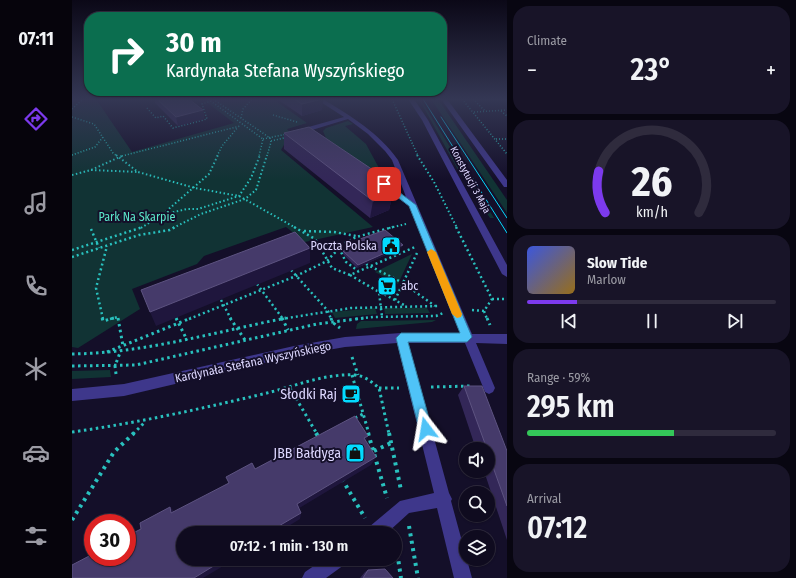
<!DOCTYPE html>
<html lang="en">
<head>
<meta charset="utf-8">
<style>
	body { margin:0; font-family:"Fira Sans Condensed",sans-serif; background:#181428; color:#f1f3f6; height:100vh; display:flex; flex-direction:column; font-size:15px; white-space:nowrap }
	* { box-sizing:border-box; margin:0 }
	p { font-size:13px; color:#9b9ba4 }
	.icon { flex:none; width:22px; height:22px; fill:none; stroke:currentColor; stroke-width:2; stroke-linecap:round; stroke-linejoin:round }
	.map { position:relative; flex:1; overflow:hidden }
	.drawer { display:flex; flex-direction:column; gap:6px; padding:6px; background:#080611; width:289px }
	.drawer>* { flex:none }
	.hud { position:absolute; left:12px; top:12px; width:363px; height:84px; border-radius:16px; box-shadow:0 1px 3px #0004,0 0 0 1px #2f2b3d; background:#0b6e4f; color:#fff; overflow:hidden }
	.buttons { position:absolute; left:387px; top:442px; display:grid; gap:8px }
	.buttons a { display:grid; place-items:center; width:36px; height:36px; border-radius:50%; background:#0f0b1f; box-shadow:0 1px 3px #0004,0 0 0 1px #2f2b3d; font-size:20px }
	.speed { position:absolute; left:12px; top:514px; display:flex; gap:8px; font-size:20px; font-weight:700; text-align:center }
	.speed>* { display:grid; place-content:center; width:52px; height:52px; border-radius:50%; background:#0f0b1f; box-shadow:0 1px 3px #0004,0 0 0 1px #2f2b3d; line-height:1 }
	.speed .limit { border:6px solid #d22; background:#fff; color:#111 }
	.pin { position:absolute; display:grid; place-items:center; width:34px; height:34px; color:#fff; margin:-17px; border-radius:8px; box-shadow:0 2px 6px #0006 }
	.me { position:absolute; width:44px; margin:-22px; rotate:346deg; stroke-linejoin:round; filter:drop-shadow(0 0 3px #0008) }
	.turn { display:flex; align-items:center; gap:14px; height:84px; padding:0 16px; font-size:18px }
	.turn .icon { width:52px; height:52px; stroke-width:2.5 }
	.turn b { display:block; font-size:28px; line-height:34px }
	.big { font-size:30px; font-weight:600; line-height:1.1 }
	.drawer .tile { flex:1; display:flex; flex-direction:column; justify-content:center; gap:6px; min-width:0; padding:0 14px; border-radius:16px; background:#181428 }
	.drawer .dial { align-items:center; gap:0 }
	.dial svg { height:104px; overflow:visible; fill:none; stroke:#2f2b3d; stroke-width:7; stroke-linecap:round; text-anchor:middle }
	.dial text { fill:#f1f3f6; stroke:none }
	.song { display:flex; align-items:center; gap:12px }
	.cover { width:48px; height:48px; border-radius:6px; background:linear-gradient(135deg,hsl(230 70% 55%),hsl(40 70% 35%)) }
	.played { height:4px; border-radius:2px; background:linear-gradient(90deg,#7c3aed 20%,#2f2b3d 20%) }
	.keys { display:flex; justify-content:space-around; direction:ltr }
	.heat { display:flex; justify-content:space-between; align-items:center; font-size:22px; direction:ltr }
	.charge { height:6px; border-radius:3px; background:linear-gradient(90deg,#34c759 59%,#2f2b3d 0) }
	.trip { position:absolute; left:104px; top:526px; width:226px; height:40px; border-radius:20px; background:#0f0b1f; box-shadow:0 1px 3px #0004,0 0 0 1px #2f2b3d; font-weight:600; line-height:40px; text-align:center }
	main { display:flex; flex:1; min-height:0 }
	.tabs { display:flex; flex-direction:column; width:72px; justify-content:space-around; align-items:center; background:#06040c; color:#9b9ba4 }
	.tabs .icon { width:28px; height:28px }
	.tabs .active { color:#7c3aed }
	.tabs b { font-size:18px; color:#f1f3f6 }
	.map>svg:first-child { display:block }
	.green { fill:#113334 }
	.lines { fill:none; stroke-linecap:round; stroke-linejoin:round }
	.path-far4 { stroke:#29c1be; stroke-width:1.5; stroke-dasharray:1 2; stroke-linecap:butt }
	.path-far3 { stroke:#29c1be; stroke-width:2; stroke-dasharray:1.5 2.5; stroke-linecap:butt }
	.path-far2 { stroke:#29c1be; stroke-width:2.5; stroke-dasharray:2 3; stroke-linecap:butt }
	.path-far1 { stroke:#29c1be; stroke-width:3; stroke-dasharray:2.5 3.5; stroke-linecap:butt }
	.path { stroke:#29c1be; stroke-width:4; stroke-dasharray:3 4.5; stroke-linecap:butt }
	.minor { fill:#3e378b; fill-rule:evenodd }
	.tram { stroke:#03dbff; stroke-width:1 }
	.wall { fill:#332758 }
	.shaded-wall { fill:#1f163d }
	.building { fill:#453a6a; stroke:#5d5381 }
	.route { fill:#4fc3f7; stroke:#337fa1 }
	.slow { fill:#f59e0b }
	.labels { text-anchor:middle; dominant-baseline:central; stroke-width:4; stroke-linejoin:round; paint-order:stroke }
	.far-street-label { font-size:10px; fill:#ddd7ff; stroke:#140f29 }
	.park-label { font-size:12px; fill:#5be7ca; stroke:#140f29 }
	.poi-label { font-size:12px; fill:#ddd7ff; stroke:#140f29; text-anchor:end }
	.street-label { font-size:12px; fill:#ddd7ff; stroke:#140f29 }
	.near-poi-label { font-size:14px; fill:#ddd7ff; stroke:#140f29; text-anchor:end }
</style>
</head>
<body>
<main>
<nav class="tabs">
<b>07:11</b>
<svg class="icon active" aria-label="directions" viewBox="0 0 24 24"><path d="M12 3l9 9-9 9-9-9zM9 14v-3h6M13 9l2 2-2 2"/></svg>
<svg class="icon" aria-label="music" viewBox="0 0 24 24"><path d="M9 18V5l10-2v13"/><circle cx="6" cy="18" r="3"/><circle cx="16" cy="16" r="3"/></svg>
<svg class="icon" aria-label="phone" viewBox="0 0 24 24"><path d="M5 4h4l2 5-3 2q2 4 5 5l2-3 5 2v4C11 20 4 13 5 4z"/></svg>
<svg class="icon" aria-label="climate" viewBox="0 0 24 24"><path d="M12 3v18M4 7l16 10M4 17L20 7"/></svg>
<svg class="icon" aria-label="car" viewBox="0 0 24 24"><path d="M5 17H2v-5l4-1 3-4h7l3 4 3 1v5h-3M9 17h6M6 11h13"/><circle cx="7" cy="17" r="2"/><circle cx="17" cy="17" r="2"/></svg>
<svg class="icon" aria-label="filters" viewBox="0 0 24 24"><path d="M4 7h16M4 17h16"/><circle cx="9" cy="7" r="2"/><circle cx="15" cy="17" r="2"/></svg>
</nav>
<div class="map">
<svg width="435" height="578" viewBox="0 0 435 578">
	<rect width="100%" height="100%" fill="#140f29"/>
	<path class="green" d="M0,99H24L60,152L162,123L133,101L144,99H201L235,123L215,129L224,140L213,143L209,150L301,227L233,242L214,227L132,256L125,264L60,289L68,309L6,348L0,347Z
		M347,99L352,105L422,218H418L385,168Z
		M359,99H366L435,200V213Z
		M276,121L281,124L273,126L294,144L307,168L297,169L254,138L251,131L254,128Z
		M340,254L326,284L303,272Z
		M303,308L305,314L263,318L260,312Z
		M312,308H355L358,313L313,314Z
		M364,320L360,322L284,329L285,324L289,321Z
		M38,370L39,377L0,379V371Z"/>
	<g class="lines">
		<path class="path-far4" d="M136,99L191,139L187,156
			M141,99L198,138L199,142L195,156
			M320,99L346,156
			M390,99L435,154
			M401,99L413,111
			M75,108L84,118L91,116L101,128L135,119L130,104L139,101
			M0,109L11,99
			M429,111L435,116
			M402,112L435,110
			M201,115L225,122
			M0,117L22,124L41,153L45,156
			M169,118L171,109L180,99
			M191,139L215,134
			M424,139H435
			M199,141L216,137
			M0,155L23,147L31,137
			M50,156L168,126
			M145,156L150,146L166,127"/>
		<path class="path-far3" d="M44,155L66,172L123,188L167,196L224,228
			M345,155L362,182L385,228
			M19,170L66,172
			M0,175L19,170L52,155
			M91,214L137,174L146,155
			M69,228L89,215L115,209H126L167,196L179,178L188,155
			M101,228L129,214L173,199L184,190L195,155
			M317,228L334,224"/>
		<path class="path-far2" d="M222,227L243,239L260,268L278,275L343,247
			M384,227L420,299L412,311L415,319
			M19,229L27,248
			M232,231L262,232L284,236
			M267,248L274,262L286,271
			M0,250L71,227
			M0,257L67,235L98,230L103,227
			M294,264L331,283L363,306
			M219,270L256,311L259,319
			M278,275L307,292L310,317
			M185,284L211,319
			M308,292L332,305
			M420,299H435
			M149,300L159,319
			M323,300L345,253
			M400,310L412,311
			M31,319L24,288L35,246
			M38,319L46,317V319
			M117,319L224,276L255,261L271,244L284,237L321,227
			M209,319L279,308L367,306
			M284,319L301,317L364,316L371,313"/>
		<path class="path-far1" d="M30,318L31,321L42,318
			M46,318L51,346
			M104,318L115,340
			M158,318L173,340
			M210,318L216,330
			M259,318L260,322L268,328
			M415,318L418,325
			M35,352L119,318
			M0,354C73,353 143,332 214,318
			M280,357L286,375
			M0,366L64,365L245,324L292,318
			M44,374L43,366L49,350
			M280,375L297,434
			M359,387L400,386
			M218,388L245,434
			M307,388H327
			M283,418L291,414
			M0,432C65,423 128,409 191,394C221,387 253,373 283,375C293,376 300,382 307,388L317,434
			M61,434L73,422"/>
		<path class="path" d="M244,433L247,438
			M296,433L315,498
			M317,433L329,490
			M302,451L319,443
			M270,479L293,518
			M0,520L42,452L62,433
			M337,526L346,578
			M323,555L326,558L329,578"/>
		<path class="minor" d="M244,99H251C279,116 307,133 326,160L400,334H435V344L404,343L423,388L421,392L417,394L413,392L393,343H336L377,493L380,499L379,501L400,578H382L365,508L337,513L315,533H295L297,527L328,501L362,493L325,343L273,347L222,356L52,396L0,401V389L52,384L222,346L273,337L329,333L389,334L338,207L302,180L309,178L334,197L320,160L313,151L296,134L276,119L240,130L245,134V136H241L233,130V128L272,117Z
			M336,99H342L356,120L435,265V277L430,274L350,120Z
			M369,99H375L435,180V187H432Z
			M252,559H274L272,565L254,578H230L233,572Z"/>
		<path class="tram" d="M351,99L435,233
			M369,117L435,218"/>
	</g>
	<path class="wall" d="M82,99H117L131,110L132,119L106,126L83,103Z
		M205,99H251L250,110L230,116Z
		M212,133L316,180V182L317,191L321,193L317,210L298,218L212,149Z
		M288,239L329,248L285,268L271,254V251L288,243Z
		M392,386L435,451V540L412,471H416V449H404L386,395Z
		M296,570L321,578H288L293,572Z"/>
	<path class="shaded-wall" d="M251,99L250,110L230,116V104Z
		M131,110L132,119L106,126L104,117Z
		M316,180L315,185L319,184L316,195L321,193L317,210L298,218L301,201L312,187L315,181Z
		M331,245L329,248L285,268L286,265Z
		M238,248V263L84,326L78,312Z
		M296,436L292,445V438Z
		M304,457L299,465L224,510L225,504Z
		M98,507L104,513H99Z
		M229,513L228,519L205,533H201L200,530Z
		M153,559H163L131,578H122Z"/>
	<path class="building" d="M85,99H117L131,110L104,117Z
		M222,99H250L230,104Z
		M237,127L316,180L315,181L319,184L312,187L321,193L301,201L212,133Z
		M313,230L331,245L286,265L271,251L291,242L288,239Z
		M223,232L238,248L78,312L69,290Z
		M392,386H410L435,451V506L416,453V449H415Z
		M283,416L296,436L292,438L304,457L225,504L229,513L200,530L201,533H111V559H153L122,578H0V565L21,554V557H55V536L69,529L68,523L98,507L99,513L157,483L154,477L180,463L183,469Z
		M313,569L321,578H291L296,570Z"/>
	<linearGradient id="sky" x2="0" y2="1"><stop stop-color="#0b0817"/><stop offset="0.55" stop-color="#343754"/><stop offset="1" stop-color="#343754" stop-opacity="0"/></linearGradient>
	<rect width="435" height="180" fill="url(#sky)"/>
	<path class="route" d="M310,183H315L344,205L400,337L395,342H336L360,429L358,434L354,435L349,434L347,429L324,338L329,333H388L337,206L310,185Z"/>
	<path class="slow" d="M359,249L364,252L390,314L389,317L385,318L380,314L355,252Z"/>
	<defs>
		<symbol id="civic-square" viewBox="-11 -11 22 22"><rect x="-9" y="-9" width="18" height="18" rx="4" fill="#03dbff" stroke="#140f29"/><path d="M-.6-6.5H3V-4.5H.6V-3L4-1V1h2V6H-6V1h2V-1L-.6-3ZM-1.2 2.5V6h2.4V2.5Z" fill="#111"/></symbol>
		<symbol id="supermarket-square" viewBox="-11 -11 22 22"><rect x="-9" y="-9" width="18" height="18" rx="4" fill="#03dbff" stroke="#140f29"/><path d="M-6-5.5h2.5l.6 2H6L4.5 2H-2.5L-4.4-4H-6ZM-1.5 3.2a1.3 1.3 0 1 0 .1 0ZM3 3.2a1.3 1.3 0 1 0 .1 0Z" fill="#111"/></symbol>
		<symbol id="cafe-square" viewBox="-11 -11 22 22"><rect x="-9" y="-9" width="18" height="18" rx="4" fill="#03dbff" stroke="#140f29"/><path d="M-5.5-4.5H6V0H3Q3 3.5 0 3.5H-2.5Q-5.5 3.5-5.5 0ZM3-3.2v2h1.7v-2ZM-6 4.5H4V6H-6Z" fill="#111"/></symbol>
		<symbol id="shop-square" viewBox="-11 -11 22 22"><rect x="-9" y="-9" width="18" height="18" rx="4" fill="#03dbff" stroke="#140f29"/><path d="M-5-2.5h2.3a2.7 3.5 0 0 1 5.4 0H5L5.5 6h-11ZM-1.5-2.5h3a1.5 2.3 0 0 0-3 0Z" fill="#111"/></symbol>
	</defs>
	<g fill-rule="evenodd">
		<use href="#civic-square" x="308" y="235" width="22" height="22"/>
		<use href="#supermarket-square" x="304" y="275" width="22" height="22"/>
		<use href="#cafe-square" x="268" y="383" width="22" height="22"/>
		<use href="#shop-square" x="272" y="442" width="22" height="22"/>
	</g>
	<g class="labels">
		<g class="far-street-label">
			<text transform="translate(398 180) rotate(62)">Konstytucji 3 Maja</text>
		</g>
		<g class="park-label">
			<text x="65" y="217">Park Na Skarpie</text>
		</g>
		<g class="poi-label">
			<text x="305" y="246">Poczta Polska</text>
			<text x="329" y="286" text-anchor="start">abc</text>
		</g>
		<g class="street-label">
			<text transform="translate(181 362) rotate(-12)">Kardynała Stefana Wyszyńskiego</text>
		</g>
		<g class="near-poi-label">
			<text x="265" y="394">Słodki Raj</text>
			<text x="269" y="453">JBB Bałdyga</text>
		</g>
	</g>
</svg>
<div class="buttons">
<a><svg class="icon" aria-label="sound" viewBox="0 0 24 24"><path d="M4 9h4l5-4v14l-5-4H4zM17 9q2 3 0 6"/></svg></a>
<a><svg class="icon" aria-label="search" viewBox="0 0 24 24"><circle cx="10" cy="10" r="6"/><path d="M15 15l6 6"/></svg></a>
<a><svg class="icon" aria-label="layers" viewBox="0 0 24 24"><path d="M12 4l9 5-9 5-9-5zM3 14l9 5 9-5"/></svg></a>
</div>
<div class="speed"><div class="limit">30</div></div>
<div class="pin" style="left:312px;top:184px;background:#d93025"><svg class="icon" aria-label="arrive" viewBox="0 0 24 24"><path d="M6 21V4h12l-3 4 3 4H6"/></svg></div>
<svg class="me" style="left:354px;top:429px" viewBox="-20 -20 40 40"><path d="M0-17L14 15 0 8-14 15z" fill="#4fc3f7" stroke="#fff" stroke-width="4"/></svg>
<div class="trip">07:12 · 1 min · 130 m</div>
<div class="hud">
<div class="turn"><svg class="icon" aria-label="right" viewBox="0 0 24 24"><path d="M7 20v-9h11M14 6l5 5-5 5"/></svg><div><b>30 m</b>Kardynała Stefana Wyszyńskiego</div></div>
</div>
</div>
<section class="drawer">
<div class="tile"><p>Climate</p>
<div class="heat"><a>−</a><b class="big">23°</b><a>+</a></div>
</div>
<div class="tile dial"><svg viewBox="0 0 100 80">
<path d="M14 69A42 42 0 1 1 86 69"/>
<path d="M14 69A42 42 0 0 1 9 37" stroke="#7c3aed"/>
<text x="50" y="56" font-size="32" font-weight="700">26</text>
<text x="50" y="72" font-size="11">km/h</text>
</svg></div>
<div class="tile">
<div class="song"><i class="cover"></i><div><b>Slow Tide</b><p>Marlow</p></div></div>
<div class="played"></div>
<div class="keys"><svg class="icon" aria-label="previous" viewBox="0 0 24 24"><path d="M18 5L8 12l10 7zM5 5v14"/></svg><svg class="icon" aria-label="pause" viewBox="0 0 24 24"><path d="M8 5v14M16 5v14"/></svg><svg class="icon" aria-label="next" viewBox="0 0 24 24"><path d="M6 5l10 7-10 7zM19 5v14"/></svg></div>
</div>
<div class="tile"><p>Range · 59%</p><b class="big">295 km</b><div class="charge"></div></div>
<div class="tile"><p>Arrival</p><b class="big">07:12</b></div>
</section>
</main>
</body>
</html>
